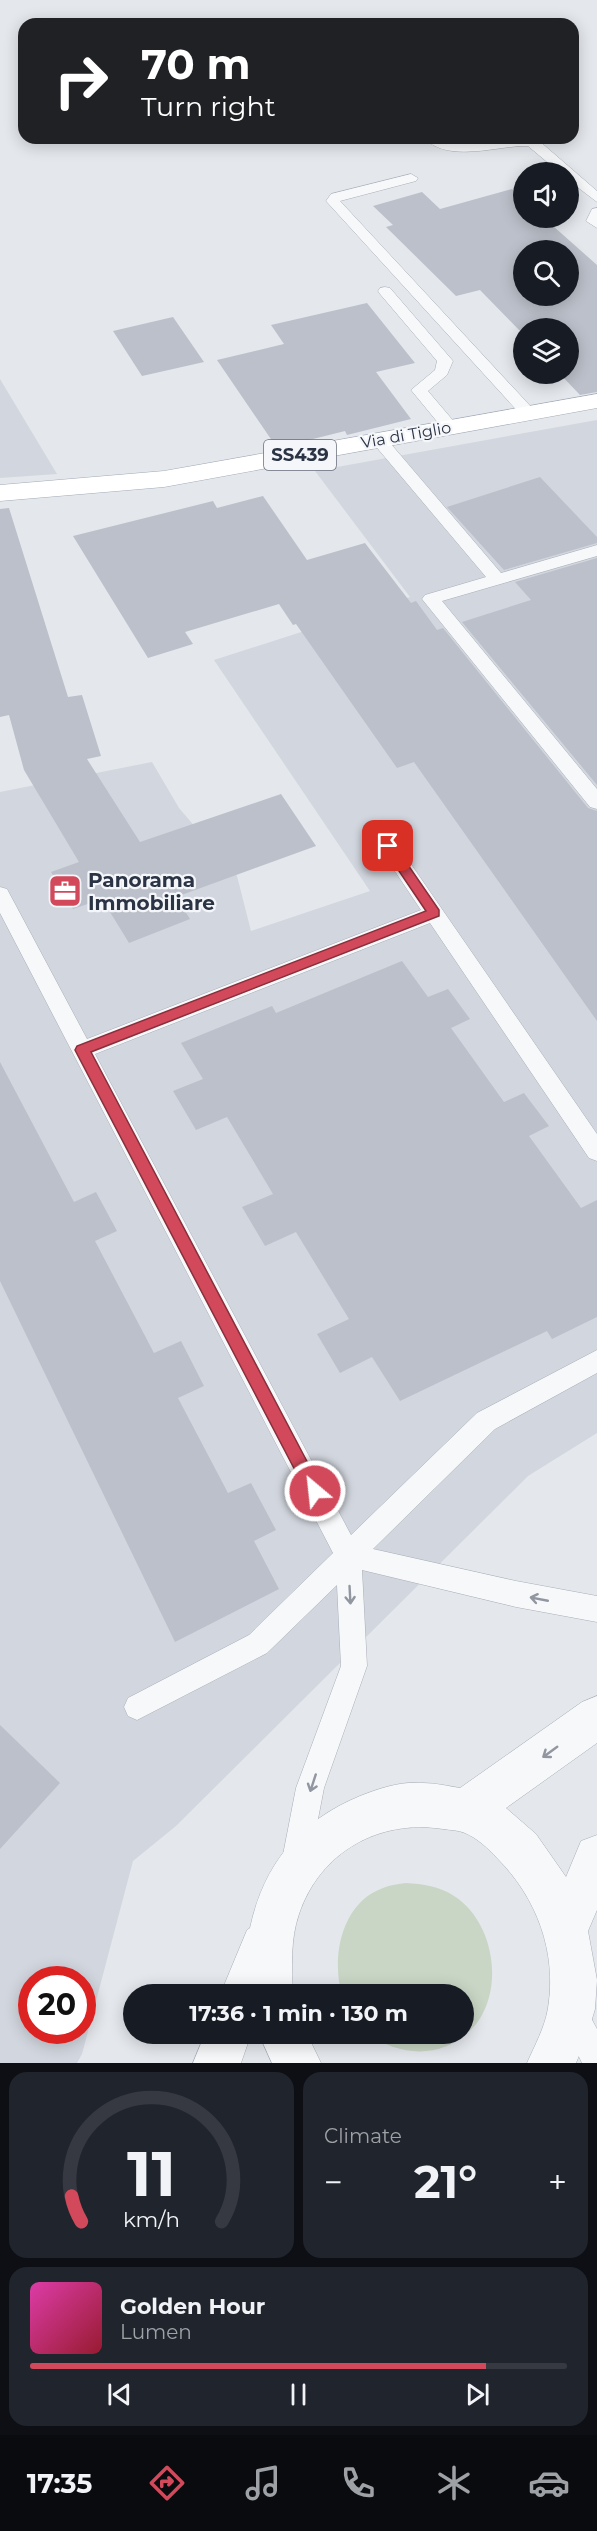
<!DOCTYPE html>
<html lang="en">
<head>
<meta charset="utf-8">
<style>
	body { margin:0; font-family:Montserrat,sans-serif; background:#20242c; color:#f1f3f6; height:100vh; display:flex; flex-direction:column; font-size:22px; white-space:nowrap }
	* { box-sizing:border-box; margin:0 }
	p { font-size:20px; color:#9ea1a6 }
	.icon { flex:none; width:33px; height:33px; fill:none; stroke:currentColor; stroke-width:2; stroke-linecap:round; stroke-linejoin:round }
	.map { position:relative; height:2063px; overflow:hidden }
	.panel { display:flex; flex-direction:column; gap:9px; padding:9px; background:#0d0f14; flex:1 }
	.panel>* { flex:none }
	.hud { position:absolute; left:18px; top:18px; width:561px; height:126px; border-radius:18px; box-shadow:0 3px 15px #0003; background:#202124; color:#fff; overflow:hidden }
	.fabs { position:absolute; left:513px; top:162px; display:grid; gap:12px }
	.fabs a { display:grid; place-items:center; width:66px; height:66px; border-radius:50%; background:#171b24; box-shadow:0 3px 15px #0003; font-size:30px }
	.speed { position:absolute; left:18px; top:1966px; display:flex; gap:12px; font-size:30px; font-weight:700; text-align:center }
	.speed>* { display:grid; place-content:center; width:78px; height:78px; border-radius:50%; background:#171b24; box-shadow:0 3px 15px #0003; line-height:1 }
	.speed .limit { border:9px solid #d22; background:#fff; color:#111 }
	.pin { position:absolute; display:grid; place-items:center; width:51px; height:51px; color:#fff; margin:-26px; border-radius:12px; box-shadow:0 3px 9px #0006 }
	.me { position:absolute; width:66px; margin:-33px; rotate:332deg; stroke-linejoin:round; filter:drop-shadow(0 0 4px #0008) }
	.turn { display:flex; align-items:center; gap:21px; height:126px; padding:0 24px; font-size:27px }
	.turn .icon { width:78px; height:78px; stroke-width:2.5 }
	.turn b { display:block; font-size:42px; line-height:51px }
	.big { font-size:45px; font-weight:700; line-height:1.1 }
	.panel .widget { flex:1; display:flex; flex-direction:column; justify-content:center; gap:9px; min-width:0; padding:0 21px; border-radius:18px; background:#20242c }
	.panel .dial { align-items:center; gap:0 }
	.dial svg { height:156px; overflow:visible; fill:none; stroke:#363941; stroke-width:7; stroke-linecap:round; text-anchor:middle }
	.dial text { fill:#f1f3f6; stroke:none }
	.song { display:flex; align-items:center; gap:18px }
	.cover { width:72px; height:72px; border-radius:9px; background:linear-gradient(135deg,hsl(320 70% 55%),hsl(350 70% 35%)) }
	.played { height:6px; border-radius:3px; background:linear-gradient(90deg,#d1495b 85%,#363941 85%) }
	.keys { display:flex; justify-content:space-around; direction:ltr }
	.heat { display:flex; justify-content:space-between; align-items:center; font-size:33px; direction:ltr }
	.panel .tiles { flex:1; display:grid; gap:9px; grid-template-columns:1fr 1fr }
	.widget:last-child { grid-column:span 2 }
	.trip { position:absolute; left:123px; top:1984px; width:351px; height:60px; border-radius:30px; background:#171b24; box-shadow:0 3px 15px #0003; font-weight:700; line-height:60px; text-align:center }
	.tab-bar { display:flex; height:96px; justify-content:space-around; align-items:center; background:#090b0e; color:#9ea1a6 }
	.tab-bar .icon { width:42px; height:42px }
	.tab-bar .selected { color:#d1495b }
	.tab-bar b { font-size:27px; color:#f1f3f6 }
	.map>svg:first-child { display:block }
	.built { fill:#d2d6de; fill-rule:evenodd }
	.green { fill:#c9d6c5 }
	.building { fill:#bbc0ca; fill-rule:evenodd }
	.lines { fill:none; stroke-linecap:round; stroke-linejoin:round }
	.service-casing { stroke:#a9aeb7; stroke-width:1 }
	.tertiary-casing { stroke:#a9aeb7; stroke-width:1 }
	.primary-casing { stroke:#a3abb8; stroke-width:1 }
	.service { fill:#f7f8fa; fill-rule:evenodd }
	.tertiary { fill:#f7f8fa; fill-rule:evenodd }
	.primary { fill:#fff; fill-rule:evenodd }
	.oneway { stroke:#9196a0 }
	.route { fill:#d1495b; stroke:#882f3b; stroke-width:1.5 }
	.labels { text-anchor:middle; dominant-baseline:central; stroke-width:4.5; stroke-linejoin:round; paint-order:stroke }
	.far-street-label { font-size:16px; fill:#2b3445; stroke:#f4f6f9 }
	.shield { fill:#f4f6f9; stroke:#676e7b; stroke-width:1.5 }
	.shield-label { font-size:18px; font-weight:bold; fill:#2b3445 }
	.poi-label { font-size:20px; font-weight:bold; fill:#2b3445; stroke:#f4f6f9; text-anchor:start }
</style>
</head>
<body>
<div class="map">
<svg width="597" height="2063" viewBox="0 0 597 2063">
	<rect width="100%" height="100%" fill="#e4e7ec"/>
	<path class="built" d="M0,379L57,474L0,478Z
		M597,420V1433L528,1476L176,1826L133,1861L82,2054L77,2063H0V792L152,762L179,808L237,876L251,931L370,891L214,660L410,597L315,471ZM32,1980H82V2031H32Z"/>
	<path class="green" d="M406,1883C423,1884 439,1886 454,1896C492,1920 504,1982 479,2020C452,2058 404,2060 369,2034H464V1995H342C331,1958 341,1903 383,1888C390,1885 399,1884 406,1883Z"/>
	<path class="building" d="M512,189L524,199V218H544L597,265V392L580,395L560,374H568V328H524V335L480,290L456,296L386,227L393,225L373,206L422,192L440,209ZM524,250H568V296H524Z
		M367,303L415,363L376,372L411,419L347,435L345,431L277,448L217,360L284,344L271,325Z
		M173,317L204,362L142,376L113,331Z
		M540,477L597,537V543L504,570L447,507Z
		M263,496L307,560L365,543L411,603L416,601L437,630L443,628L588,808L597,811V1021L414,762L397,768L296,624L293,625L279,604L185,632L193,644L148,658L73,536L213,501L217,508Z
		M9,508L68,697L82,695L101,756L87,759L140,842L281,794L316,846L176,897L190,919L129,943L102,899L73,909L51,872L79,862L24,770L9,715L0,717V509Z
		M597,558V785L462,622L531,600L515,582Z
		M402,961L428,997L448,989L470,1019L451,1028L504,1102L524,1093L549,1126L529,1136L581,1208L597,1200V1317L552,1339L547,1331L400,1401L372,1357L340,1373L317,1334L349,1319L296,1232L265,1246L242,1207L273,1194L227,1117L196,1130L173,1091L203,1079L181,1043L272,1006L276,1013Z
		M0,1062L74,1202L96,1192L117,1231L95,1241L154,1353L181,1341L204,1386L178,1398L228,1493L251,1483L276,1530L254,1541L279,1589L175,1642L0,1281Z
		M0,1725L60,1783L0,1849Z"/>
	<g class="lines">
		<defs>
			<path id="service" d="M424,138L468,143L513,138L537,139L597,191V202L568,180V172H559L528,146C498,145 449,164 424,138Z
				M411,174L418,178L416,181L340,201L534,410L536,413L534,416H522L326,201L331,194Z
				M597,208V228L586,221L592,209Z
				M385,287L390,288L453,361L447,375L428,391L456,424L458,427L456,430H444L411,390L435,370L437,361L380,294L378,291L380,288Z
				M379,435L385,437L501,573L597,545V556L442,601L597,789V809L590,807L422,599L425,595L486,577L373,443L371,440L373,437Z
				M388,839L395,841L597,1134V1161L589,1158L430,923L95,1054L351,1535L477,1413L597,1350V1373L495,1429L373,1549L516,1581L597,1596V1622L516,1607L362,1570L367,1666L324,1788L310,1860L306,1870L296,1874L286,1870L282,1860L296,1788L341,1666L337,1585L267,1653L137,1720L128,1716L124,1707L128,1698L249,1635L333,1553L0,913V887L7,889L87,1039L421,910L378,846L381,841Z
				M573,1998L583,2003L597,2029V2063H582L558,2013L563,2003Z"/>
			<path id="tertiary" d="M597,1696V1743L506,1808L536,1834L566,1877L581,1841L597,1835V1910L588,1931L597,1980L595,2009L587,2036L576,2063H527C535,2045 545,2027 548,2008C557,1952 537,1898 497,1858C489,1849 477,1838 465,1833C458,1830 450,1830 443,1829C379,1819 320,1852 299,1914C290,1940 292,1968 293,1995H220L247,1930L250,1928C264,1863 300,1821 360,1796C380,1788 402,1781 423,1783C435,1783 448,1786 460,1788L582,1702Z
				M205,2034H251L241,2063H193Z
				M259,2034H307L321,2063H272Z"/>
			<path id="primary" d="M597,394V408L164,487L0,501V485L164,471Z"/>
		</defs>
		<use href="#service" class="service-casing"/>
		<use href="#tertiary" class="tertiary-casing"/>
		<use href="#primary" class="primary-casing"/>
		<use href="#service" class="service"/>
		<use href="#tertiary" class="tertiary"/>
		<use href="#primary" class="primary"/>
	</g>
	<defs><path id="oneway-shaft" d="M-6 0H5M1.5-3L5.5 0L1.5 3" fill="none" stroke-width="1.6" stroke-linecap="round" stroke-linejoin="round" transform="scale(1.5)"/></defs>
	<g class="oneway">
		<use href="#oneway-shaft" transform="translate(350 1595) rotate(87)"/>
		<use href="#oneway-shaft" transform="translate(539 1599) rotate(-169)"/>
		<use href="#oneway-shaft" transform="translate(550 1752) rotate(144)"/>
		<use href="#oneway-shaft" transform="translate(313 1783) rotate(108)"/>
	</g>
	<path class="route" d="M388,841L393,843L439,910V916L91,1052L320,1486L323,1491L320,1497L315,1499L309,1497L75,1050L77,1046L426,911L382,846Z"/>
	<defs>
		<symbol id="office-square" viewBox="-11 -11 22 22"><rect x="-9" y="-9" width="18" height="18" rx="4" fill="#d1495b" stroke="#f4f6f9"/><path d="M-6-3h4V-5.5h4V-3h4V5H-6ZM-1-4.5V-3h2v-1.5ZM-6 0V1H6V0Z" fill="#fff"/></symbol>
	</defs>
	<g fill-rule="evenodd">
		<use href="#office-square" x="46" y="872" width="38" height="38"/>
	</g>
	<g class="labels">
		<g class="far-street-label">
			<text transform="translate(406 435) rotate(-10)">Via di Tiglio</text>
		</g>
		<rect class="shield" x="264" y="440" width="72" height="30" rx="4.5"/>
		<g class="shield-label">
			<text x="300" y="455">SS439</text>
		</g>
		<g class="poi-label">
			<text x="88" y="880">Panorama<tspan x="88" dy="23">Immobiliare</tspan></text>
		</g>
	</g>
</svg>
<div class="fabs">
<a><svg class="icon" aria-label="sound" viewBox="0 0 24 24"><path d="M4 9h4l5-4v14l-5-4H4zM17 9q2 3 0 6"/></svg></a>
<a><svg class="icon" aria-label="search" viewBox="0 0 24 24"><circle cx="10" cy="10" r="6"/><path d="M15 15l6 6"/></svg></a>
<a><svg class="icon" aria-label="layers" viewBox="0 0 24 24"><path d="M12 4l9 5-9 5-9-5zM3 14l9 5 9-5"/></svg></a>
</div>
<div class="speed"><div class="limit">20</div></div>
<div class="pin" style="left:388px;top:846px;background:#d93025"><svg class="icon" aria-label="arrive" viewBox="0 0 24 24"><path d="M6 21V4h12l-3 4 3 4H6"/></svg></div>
<svg class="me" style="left:315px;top:1491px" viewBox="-20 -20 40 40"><circle r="17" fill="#d1495b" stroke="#fff" stroke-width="3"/><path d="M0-11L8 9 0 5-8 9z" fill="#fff"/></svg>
<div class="trip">17:36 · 1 min · 130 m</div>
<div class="hud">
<div class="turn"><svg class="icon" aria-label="right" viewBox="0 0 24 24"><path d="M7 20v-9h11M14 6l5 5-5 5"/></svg><div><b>70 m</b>Turn right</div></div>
</div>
</div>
<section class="panel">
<div class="tiles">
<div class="widget dial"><svg viewBox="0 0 100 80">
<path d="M14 69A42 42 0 1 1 86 69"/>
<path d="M14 69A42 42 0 0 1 9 56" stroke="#d1495b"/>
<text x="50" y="56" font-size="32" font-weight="700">11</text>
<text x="50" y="72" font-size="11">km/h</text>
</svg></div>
<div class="widget"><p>Climate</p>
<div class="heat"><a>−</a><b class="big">21°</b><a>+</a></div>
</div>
<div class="widget">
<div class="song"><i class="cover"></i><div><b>Golden Hour</b><p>Lumen</p></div></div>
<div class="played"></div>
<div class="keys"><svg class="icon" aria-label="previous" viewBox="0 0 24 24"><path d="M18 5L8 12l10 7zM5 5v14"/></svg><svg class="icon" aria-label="pause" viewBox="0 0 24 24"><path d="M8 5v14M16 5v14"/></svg><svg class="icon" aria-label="next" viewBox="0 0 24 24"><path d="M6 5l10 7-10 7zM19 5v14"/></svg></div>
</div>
</div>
</section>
<nav class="tab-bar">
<b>17:35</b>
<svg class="icon selected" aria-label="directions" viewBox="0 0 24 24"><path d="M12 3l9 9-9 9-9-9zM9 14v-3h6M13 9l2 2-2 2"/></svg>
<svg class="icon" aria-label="music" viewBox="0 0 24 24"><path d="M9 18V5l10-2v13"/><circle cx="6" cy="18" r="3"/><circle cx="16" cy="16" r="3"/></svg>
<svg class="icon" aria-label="phone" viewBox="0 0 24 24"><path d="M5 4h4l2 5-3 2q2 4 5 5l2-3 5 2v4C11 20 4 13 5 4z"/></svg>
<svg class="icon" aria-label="climate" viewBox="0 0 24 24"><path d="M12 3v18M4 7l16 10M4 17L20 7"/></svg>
<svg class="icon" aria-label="car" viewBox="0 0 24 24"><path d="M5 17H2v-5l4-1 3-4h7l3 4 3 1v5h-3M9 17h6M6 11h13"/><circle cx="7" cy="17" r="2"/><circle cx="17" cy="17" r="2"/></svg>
</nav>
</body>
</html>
